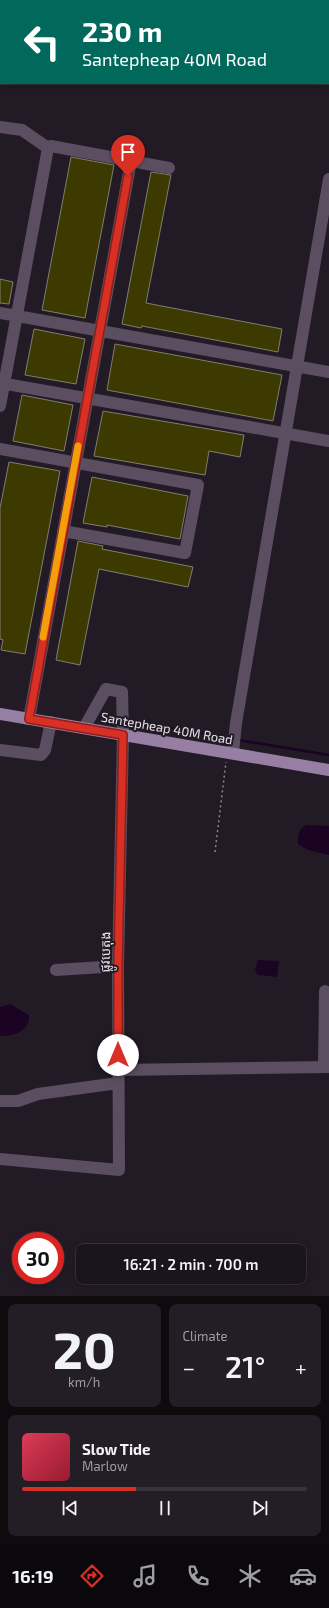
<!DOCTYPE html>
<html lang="en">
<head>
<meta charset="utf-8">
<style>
	body { margin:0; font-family:"Exo 2","Noto Sans Khmer",sans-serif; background:#231d25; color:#f1f3f6; height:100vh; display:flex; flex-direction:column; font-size:15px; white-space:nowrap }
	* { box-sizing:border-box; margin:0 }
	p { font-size:13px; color:#9f9ea3 }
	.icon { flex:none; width:22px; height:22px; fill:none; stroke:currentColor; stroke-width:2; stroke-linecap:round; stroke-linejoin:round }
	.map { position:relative; height:1296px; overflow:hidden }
	.drawer { display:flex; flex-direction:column; gap:8px; padding:8px; background:#0e0b0f; flex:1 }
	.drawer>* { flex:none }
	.banner { position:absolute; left:0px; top:0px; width:329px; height:84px; box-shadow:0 2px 10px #0003,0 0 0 1px #38333b; background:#00695c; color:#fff; overflow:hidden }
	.speed { position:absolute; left:12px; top:1232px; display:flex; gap:8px; font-size:20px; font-weight:700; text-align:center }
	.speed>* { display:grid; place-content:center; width:52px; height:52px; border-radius:50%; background:#1a141c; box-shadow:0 2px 10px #0003,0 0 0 1px #38333b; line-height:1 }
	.speed .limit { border:6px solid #d22; background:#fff; color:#111 }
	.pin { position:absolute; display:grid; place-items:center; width:34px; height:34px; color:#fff; margin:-41px -17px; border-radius:50% 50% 50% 0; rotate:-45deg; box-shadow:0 0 4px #0007 }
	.pin .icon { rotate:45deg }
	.me { position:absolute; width:44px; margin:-22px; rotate:0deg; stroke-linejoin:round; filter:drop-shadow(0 0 3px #0008) }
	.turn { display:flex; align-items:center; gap:14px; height:84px; padding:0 16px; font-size:18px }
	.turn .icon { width:52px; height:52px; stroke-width:2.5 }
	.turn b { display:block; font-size:28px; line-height:34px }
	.big { font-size:30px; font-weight:600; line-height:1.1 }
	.drawer .tile { flex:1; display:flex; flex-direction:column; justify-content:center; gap:6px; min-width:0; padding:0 14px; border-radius:8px; background:#231d25 }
	.drawer .dial { align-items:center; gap:0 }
	.dial b { font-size:52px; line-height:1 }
	.song { display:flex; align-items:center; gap:12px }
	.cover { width:48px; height:48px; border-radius:6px; background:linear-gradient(135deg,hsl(350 70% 55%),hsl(350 70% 35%)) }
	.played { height:4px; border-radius:2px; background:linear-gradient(90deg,#d93025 40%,#38333b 40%) }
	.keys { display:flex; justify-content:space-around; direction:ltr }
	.heat { display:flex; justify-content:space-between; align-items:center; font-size:22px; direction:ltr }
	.drawer .tiles { flex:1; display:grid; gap:8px; grid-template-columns:1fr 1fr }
	.tile:last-child { grid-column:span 2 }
	.trip { position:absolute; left:76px; top:1244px; width:230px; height:40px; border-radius:8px; background:#1a141c; box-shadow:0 2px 10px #0003,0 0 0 1px #38333b; font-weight:600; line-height:40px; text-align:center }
	.tab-bar { display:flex; height:64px; justify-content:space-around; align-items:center; background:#0a080b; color:#9f9ea3 }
	.tab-bar .icon { width:28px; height:28px }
	.tab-bar .on { color:#d93025 }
	.tab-bar b { font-size:18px; color:#f1f3f6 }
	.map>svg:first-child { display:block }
	.water { fill:#1b0324 }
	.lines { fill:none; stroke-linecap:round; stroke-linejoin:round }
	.stream { stroke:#1b0324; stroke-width:2.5 }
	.building { fill:#3d3a01; stroke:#7e7e6f }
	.path { stroke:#8d8791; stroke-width:1.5; stroke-dasharray:2 3; stroke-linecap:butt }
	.minor { stroke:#5b4e60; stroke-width:12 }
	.major { stroke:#977ea3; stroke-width:12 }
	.route-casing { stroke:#8d1f18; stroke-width:10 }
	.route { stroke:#d93025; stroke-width:7 }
	.slow { stroke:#f59e0b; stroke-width:7 }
	.labels { text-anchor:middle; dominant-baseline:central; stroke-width:4; stroke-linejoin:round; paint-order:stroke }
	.street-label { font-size:13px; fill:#e6e1e9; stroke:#221b26 }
</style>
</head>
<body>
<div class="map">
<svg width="329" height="1296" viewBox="0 0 329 1296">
	<rect width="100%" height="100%" fill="#221b26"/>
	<path class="water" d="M306,825L329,826V855L308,850L298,844C298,835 298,830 306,825Z
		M258,960L279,961L277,977L258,975L255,970Z
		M10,1004L29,1015C30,1031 14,1036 0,1036V1007Z"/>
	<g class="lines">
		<path class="stream" d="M135,722L231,738
			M238,740L329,755"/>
	</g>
	<path class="building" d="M71,157L114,165L85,318L42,310Z
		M151,172L171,175L146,303L282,329L278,352L142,326L141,328L122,324Z
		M0,279L13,282L9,304L0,303Z
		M34,329L85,339L76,384L25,375Z
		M115,344L282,375L273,421L107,390Z
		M22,395L73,405L64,451L13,441Z
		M103,411L244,435L240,457L209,451L205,475L94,456Z
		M9,462L60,471L25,654L1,650L3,640L0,639V508Z
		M92,477L188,496L180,539L107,525V527L83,523Z
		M78,541L103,546L102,549L193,567L188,587L99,569L80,665L56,660Z"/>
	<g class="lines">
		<path class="path" d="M215,852L226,762"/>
		<path class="minor" d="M0,127L22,130L48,148
			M48,148L51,146L169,168
			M0,313L329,372
			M0,383L329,441
			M0,406L48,148
			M0,449L198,485L185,553L63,531
			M29,719L131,161
			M0,750L41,755L45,750L51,722
			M233,753L236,723L329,179
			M56,970L118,966
			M324,1067L325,991
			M118,1070L329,1067
			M0,1101H18L38,1094L118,1083
			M0,1159L119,1170L118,966L123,735L122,692L106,689L84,728"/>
		<path class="major" d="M0,714L329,770"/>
	</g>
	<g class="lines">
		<defs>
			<path id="route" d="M118,1055V966L123,735L29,719L128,176"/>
		</defs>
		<use href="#route" class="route-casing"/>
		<use href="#route" class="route"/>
		<path class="slow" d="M43,637L78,446"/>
	</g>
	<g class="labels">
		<g class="street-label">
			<text transform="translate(167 728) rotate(10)">Santepheap 40M Road</text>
			<text transform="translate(105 952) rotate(-89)">ផ្លូវបេតុង</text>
		</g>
	</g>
</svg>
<div class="speed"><div class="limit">30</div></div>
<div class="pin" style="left:128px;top:176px;background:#d93025"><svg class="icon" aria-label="arrive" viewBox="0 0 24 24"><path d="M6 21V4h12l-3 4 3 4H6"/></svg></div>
<svg class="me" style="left:118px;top:1055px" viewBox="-20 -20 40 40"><circle r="19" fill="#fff"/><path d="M0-13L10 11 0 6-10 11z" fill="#d93025"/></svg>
<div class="trip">16:21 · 2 min · 700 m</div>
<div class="banner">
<div class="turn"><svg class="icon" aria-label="left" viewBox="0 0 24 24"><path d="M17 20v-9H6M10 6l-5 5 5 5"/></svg><div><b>230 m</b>Santepheap 40M Road</div></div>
</div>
</div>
<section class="drawer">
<div class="tiles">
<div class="tile dial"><b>20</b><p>km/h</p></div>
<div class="tile"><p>Climate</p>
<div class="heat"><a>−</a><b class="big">21°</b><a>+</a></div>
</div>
<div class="tile">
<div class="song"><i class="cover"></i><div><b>Slow Tide</b><p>Marlow</p></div></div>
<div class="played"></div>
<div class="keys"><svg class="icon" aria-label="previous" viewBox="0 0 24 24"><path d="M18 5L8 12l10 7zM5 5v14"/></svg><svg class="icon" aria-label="pause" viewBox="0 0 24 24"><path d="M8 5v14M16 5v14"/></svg><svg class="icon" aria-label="next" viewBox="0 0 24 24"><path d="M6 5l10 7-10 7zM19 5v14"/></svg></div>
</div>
</div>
</section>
<nav class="tab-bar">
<b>16:19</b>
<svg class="icon on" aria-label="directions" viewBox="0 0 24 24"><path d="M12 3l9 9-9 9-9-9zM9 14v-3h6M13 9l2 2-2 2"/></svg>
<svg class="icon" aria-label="music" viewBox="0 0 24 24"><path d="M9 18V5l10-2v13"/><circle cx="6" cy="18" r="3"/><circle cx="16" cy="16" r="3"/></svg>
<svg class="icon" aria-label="phone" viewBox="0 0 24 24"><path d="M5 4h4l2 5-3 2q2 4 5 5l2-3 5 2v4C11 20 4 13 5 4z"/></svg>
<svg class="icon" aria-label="climate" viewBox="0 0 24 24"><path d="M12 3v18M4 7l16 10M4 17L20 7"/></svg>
<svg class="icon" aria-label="car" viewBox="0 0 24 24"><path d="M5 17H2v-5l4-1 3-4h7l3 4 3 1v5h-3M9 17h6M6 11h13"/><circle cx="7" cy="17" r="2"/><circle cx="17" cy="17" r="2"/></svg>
</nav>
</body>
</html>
